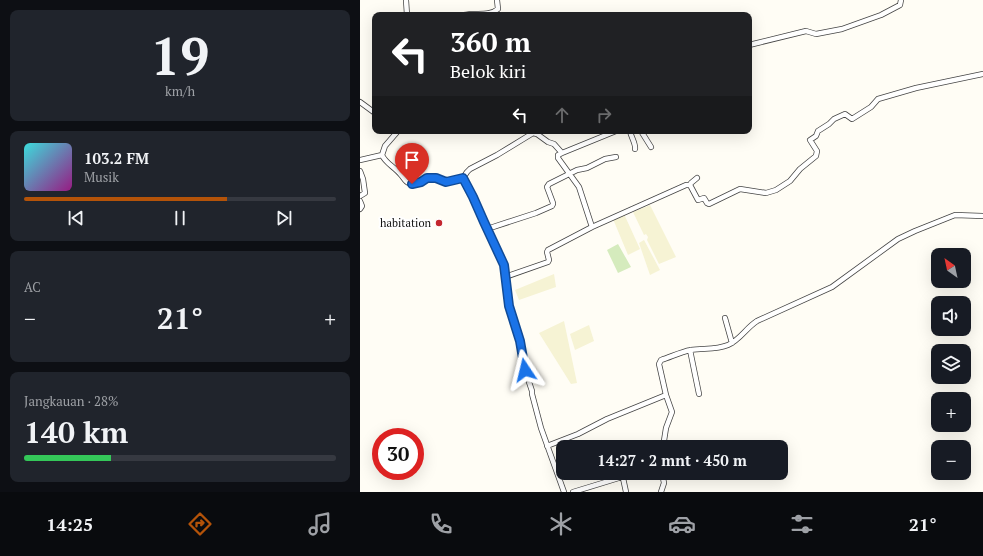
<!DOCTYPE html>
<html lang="id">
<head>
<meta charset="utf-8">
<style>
	body { margin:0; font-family:"PT Serif",serif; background:#20242c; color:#f1f3f6; height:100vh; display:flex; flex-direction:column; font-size:15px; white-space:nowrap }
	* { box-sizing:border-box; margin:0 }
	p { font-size:13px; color:#9ea1a6 }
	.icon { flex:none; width:22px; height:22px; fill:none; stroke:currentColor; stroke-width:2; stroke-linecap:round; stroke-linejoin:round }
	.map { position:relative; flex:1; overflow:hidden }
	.panel { display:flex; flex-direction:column; gap:10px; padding:10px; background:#0d0f14; width:360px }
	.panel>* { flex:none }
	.top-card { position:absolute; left:12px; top:12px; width:380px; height:122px; border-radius:8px; box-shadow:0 4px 16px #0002; background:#202124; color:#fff; overflow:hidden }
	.needle { width:26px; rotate:327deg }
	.controls { position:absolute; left:571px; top:248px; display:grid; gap:8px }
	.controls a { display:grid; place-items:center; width:40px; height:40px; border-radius:8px; background:#171b24; box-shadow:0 4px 16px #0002; font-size:20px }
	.speed { position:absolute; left:12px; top:428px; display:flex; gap:8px; font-size:20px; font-weight:700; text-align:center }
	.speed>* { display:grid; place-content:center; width:52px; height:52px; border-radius:50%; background:#171b24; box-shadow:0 4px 16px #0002; line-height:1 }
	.speed .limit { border:6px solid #d22; background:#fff; color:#111 }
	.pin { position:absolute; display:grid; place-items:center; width:34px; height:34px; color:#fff; margin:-41px -17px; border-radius:50% 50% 50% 0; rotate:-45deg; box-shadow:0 0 4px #0007 }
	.pin .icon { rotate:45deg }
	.me { position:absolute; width:44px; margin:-22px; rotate:350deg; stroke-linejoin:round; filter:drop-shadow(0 0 3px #0008) }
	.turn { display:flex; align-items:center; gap:14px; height:84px; padding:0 12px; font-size:18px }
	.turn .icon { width:52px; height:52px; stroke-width:2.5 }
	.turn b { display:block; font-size:28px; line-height:34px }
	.lanes { display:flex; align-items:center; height:38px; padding:0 12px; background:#0003; justify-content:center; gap:20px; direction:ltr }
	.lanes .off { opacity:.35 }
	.big { font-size:30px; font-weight:700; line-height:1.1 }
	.panel .card { flex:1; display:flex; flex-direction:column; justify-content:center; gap:6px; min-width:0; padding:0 14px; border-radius:8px; background:#20242c }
	.panel .dial { align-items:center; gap:0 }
	.dial b { font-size:52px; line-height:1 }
	.song { display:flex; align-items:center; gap:12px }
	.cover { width:48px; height:48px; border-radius:6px; background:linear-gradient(135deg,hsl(180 70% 55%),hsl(310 70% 35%)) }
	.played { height:4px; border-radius:2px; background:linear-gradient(90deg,#b45309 65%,#363941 65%) }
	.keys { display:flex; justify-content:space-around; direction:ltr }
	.heat { display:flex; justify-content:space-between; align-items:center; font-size:22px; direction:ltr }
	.charge { height:6px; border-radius:3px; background:linear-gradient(90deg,#34c759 28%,#363941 0) }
	.trip { position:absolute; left:196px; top:440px; width:232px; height:40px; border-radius:8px; background:#171b24; box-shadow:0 4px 16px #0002; font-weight:700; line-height:40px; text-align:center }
	.menu { display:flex; height:64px; justify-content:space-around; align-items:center; background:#090b0e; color:#9ea1a6 }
	.menu .icon { width:28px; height:28px }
	.menu .current { color:#b45309 }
	.menu b { font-size:18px; color:#f1f3f6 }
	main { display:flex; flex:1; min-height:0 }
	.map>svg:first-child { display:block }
	.farmland { fill:#f6f3d4 }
	.green { fill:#d5ebbd }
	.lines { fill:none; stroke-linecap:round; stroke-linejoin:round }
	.minor-casing { stroke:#444; stroke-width:6 }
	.minor { stroke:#fff; stroke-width:4.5 }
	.route-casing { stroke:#114b97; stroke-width:10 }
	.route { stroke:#1a73e8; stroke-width:7 }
	.poi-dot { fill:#c4262e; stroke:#fff; stroke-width:1.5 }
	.labels { text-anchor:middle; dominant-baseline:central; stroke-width:4; stroke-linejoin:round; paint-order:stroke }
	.poi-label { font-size:11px; fill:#111; stroke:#fff; text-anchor:end }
</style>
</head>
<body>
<main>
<section class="panel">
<div class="card dial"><b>19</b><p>km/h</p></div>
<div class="card">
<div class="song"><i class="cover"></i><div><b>103.2 FM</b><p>Musik</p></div></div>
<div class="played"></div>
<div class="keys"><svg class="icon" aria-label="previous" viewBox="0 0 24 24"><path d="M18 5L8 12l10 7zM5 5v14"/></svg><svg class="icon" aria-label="pause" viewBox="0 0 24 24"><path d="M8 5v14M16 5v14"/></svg><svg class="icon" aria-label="next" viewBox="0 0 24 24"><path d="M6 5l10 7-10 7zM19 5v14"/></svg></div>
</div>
<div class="card"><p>AC</p>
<div class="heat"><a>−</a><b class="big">21°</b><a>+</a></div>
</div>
<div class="card"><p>Jangkauan · 28%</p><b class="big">140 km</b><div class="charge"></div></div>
</section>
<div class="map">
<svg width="623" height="492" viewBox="0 0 623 492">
	<rect width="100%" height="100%" fill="#fffdf5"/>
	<path class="farmland" d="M290,205L316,257L299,264L287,240L288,237L286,234L284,235L273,212Z
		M264,214L280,249L268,255L253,219Z
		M284,240L300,270L290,275L279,243Z
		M194,274L196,287L159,300L155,290Z
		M204,321L217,383L211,384L179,333Z
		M229,325L234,341L215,350L210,334Z"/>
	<path class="green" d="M258,244L271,267L258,273L247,250Z"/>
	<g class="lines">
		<defs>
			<path id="minor" d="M46,0L47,15
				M104,15C115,12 129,17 138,9L137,0
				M389,45L446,31L456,34L482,29L521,15L540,5L541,0
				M0,102L15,113
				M38,131L25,146L22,155C25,163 35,167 41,175C44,178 45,182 49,183C55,186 61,180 67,178C73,177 79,180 85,181C90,182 98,179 103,178L113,197L124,222L144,265L149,305L160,341L165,370L172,391V394L181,428L204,492
				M270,131C271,137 276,144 275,149
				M281,131L291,147
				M0,160L22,155
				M0,171L3,179L5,193L0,196
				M103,178L107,172L110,169L137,155L173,133L177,134L188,142L194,144L202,153
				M330,185L331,183L337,178
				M0,201L2,206L0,209
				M232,227L219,187L198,158V155L202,153L256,131
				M127,229L176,213L192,206L193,204V203L187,187L189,184L217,170L227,168L245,159L256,157
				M145,277L188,262L189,260L187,252L188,250L232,227L326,185H330L338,200L344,198L347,203L349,204L380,189L406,193L416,190L430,181L440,169L456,156L457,151L450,140L456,136L458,131L469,124L474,119L485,114L492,119L511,107L518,99L556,88L623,74
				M365,318L372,343
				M330,350L339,394
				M187,446L218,434L247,419L306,395L299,364L301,360C311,357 320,352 331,350C343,348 356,350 368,345C380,340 386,328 397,321L472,287L538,239L555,231L595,215L623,216
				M303,447L306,428L312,412L306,395
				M213,492L262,477L263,478L266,492
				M301,492L304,483L302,473"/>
		</defs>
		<use href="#minor" class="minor-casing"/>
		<use href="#minor" class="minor"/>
	</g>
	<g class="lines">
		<defs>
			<path id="route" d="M52,184L61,182L67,178H76L86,182L103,178L113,197L124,222L144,265L149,306L160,341L165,370"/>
		</defs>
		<use href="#route" class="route-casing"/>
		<use href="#route" class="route"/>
	</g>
	<circle class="poi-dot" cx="79" cy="223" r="4"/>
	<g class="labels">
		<g class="poi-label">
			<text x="71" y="223">habitation</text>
		</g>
	</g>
</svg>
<div class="controls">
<a><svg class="needle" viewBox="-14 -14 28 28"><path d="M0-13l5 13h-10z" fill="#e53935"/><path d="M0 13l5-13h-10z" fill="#9ea1a6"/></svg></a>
<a><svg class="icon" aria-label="sound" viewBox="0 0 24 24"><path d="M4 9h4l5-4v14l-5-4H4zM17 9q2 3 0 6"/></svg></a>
<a><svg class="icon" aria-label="layers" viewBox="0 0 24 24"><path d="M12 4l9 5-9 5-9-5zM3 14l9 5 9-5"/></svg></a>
<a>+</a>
<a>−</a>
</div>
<div class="speed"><div class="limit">30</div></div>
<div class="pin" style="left:52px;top:184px;background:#d93025"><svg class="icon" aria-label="arrive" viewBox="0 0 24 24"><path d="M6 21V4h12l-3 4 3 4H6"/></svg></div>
<svg class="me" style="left:165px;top:370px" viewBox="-20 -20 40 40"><path d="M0-17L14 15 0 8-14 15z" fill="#1a73e8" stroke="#fff" stroke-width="4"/></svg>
<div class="trip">14:27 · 2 mnt · 450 m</div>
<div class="top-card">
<div class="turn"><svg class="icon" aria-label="left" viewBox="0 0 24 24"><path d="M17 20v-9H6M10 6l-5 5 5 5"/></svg><div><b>360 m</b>Belok kiri</div></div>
<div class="lanes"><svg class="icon" aria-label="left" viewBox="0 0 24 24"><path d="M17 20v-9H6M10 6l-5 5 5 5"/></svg><svg class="icon off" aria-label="ahead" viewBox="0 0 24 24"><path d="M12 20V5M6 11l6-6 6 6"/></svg><svg class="icon off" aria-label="right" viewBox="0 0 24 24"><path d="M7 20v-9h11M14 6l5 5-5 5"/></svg></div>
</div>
</div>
</main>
<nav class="menu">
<b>14:25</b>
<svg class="icon current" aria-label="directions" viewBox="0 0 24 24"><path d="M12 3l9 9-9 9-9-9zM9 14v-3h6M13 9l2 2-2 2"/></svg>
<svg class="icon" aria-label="music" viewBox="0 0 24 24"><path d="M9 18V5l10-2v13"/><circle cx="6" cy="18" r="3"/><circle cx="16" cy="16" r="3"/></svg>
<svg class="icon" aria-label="phone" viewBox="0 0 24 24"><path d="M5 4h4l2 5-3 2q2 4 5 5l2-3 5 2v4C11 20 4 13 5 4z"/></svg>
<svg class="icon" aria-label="climate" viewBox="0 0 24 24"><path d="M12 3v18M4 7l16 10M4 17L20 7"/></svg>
<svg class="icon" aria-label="car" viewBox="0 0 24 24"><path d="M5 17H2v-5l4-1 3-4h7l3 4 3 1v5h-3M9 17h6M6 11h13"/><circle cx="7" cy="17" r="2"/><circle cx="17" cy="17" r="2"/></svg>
<svg class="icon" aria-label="filters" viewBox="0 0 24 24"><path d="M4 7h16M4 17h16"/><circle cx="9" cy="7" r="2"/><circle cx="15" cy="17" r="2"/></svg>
<b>21°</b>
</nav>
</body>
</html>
